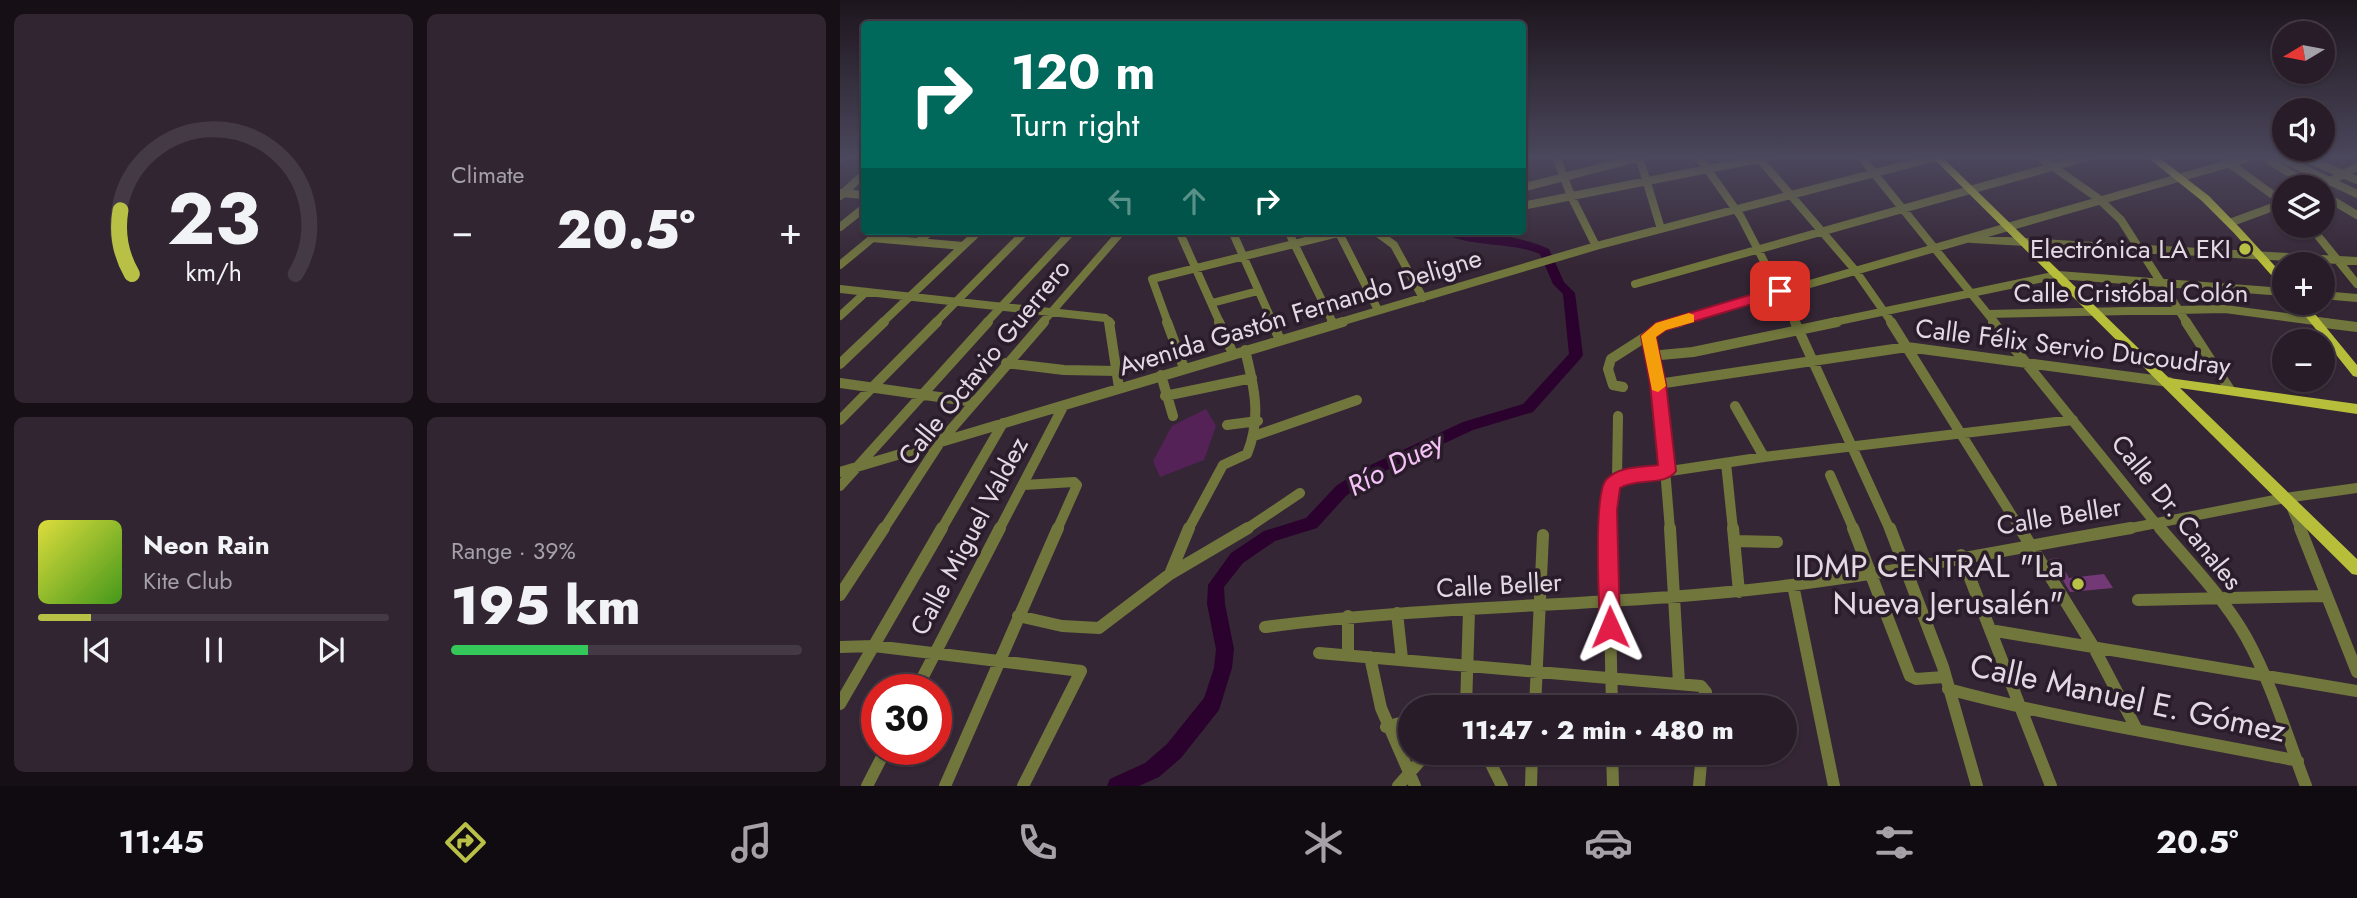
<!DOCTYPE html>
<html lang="en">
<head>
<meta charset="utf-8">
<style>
	body { margin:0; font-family:Jost,sans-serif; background:#302530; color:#f1f3f6; height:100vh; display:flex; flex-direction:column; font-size:26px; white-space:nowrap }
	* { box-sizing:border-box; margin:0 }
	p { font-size:23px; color:#a5a1a8 }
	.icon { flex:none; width:38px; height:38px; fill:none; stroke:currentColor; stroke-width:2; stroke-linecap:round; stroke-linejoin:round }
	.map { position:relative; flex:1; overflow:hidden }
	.drawer { display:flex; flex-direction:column; gap:14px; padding:14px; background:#160f16; width:840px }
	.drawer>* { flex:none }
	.banner { position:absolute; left:21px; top:21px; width:665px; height:214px; border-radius:7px; box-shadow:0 2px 5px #0004,0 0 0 2px #443a45; background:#00695c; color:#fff; overflow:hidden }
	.needle { width:46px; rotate:260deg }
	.controls { position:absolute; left:1432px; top:21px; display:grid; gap:14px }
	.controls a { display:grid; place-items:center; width:63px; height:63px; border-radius:50%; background:#281c28; box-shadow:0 2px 5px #0004,0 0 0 2px #443a45; font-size:35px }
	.speed { position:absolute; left:21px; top:674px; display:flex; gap:14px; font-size:35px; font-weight:700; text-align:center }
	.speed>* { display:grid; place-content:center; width:91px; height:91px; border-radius:50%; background:#281c28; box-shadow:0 2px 5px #0004,0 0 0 2px #443a45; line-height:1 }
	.speed .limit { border:10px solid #d22; background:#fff; color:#111 }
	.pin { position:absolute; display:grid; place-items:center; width:60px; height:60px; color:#fff; margin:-30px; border-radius:14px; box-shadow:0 4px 10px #0006 }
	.me { position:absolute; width:77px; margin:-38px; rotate:359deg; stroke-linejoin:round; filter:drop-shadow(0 0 5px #0008) }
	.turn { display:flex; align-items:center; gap:24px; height:147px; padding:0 35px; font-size:32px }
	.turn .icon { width:91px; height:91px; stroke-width:2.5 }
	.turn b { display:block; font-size:49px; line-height:60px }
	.lanes { display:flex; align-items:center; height:66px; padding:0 35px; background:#0003; justify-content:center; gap:35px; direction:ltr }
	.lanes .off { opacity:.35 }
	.big { font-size:52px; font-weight:800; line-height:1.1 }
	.drawer .card { flex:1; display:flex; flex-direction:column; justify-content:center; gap:10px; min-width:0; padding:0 24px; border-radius:10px; background:#302530 }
	.drawer .dial { align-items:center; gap:0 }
	.dial svg { height:182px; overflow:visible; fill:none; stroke:#443a45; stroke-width:7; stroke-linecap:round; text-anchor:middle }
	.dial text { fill:#f1f3f6; stroke:none }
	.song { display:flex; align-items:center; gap:21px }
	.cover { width:84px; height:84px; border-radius:10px; background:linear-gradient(135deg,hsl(60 70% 55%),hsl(100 70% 35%)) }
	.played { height:7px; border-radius:4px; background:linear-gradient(90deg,#b9c046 15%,#443a45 15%) }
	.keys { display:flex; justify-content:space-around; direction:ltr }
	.heat { display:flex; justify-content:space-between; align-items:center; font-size:38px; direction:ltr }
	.charge { height:10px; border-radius:5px; background:linear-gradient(90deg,#34c759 39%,#443a45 0) }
	.drawer .tiles { flex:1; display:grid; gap:14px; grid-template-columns:repeat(2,1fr) }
	.trip { position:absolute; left:558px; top:695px; width:399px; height:70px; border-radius:35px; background:#281c28; box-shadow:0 2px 5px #0004,0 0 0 2px #443a45; font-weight:800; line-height:70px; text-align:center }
	.dock { display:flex; height:112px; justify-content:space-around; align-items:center; background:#100b10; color:#a5a1a8 }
	.dock .icon { width:49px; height:49px }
	.dock .on { color:#b9c046 }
	.dock b { font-size:32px; color:#f1f3f6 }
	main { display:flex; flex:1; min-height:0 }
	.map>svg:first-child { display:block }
	.green { fill:#542257 }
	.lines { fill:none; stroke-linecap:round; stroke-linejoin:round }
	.river { fill:#2b012e; fill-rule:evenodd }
	.building { fill:#733977 }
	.minor-far2 { stroke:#71763c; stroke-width:8 }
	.minor-far1 { stroke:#71763c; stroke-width:10 }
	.minor { stroke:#71763c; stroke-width:12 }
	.major { fill:#b7bf3a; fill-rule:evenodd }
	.route { fill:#e11d48; stroke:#92132f; stroke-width:2 }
	.slow { fill:#f59e0b }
	.poi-dot { fill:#b9c046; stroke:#2a1c2b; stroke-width:2.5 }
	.labels { text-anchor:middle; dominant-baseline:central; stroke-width:7; stroke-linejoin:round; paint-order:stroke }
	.poi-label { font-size:26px; fill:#e3d9e3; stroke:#2a1c2b; text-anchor:end }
	.street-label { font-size:26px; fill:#e3d9e3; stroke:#2a1c2b }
	.water-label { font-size:28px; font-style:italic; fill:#f4c2f6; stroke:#2a1c2b }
	.near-poi-label { font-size:32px; fill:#e3d9e3; stroke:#2a1c2b; text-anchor:end }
	.near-street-label { font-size:32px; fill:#e3d9e3; stroke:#2a1c2b }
</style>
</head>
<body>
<main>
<section class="drawer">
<div class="tiles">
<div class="card dial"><svg viewBox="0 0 100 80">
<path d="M14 69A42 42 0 1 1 86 69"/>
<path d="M14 69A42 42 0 0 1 9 41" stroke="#b9c046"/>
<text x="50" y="56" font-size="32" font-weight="700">23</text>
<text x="50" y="72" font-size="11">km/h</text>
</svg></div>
<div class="card"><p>Climate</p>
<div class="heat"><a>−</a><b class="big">20.5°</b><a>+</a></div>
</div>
<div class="card">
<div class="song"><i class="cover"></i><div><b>Neon Rain</b><p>Kite Club</p></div></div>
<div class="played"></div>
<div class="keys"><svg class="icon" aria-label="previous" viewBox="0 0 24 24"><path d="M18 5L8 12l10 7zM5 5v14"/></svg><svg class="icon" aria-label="pause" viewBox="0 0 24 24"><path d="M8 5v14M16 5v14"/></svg><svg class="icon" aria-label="next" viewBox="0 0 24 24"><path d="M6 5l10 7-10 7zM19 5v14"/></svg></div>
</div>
<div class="card"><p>Range · 39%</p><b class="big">195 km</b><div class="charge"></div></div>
</div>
</section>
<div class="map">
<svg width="1517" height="786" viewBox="0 0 1517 786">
	<rect width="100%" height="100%" fill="#352635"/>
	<path class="green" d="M366,409L376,426L364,460L320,477L313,461L332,426Z"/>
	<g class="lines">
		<path class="river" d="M602,231C635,231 679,235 709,249L724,282L735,293L743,355L741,358L693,412L633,430L532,477L506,496L477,528L435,541L403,563L384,587L385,604L394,649L392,668L379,710L341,758L319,777L299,786H267L270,779L305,763L327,744L364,698L374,668L376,649L367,604L368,585L391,553L424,531L466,518L496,486L522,469L623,422L683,404L729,354L723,294L713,284L700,254C671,241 623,248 602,231Z"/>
	</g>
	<path class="building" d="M1218,558L1229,578L1264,574L1273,588L1230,592L1210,559Z"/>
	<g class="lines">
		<path class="minor-far2" d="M716,156L731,196L756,246
			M799,156L821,229
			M858,156L901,217L956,323
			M917,156L1015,270L1052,323
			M1020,156L1155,323
			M1198,156L1259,199L1281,220L1347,323
			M1422,156L1472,187
			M1437,156L1517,194
			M1460,156L1517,180
			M0,158L2,156
			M1389,163L1444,203
			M682,178L687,187
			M1479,187L1517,167
			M682,188L805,156
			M1,193L24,195
			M1482,194L1517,215
			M0,196L24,174
			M682,206L933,156
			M1392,222L1444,203
			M1470,226L1517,284
			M0,227L24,208
			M339,231L380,323
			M392,231L433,323
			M448,231L493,323
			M498,231L538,310
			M535,231L554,245L583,298
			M32,238L123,246
			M1132,239L1517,261
			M78,242L91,231
			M0,265L41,231
			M795,284L1251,156
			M0,289L265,318L271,323
			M1482,295L1517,298
			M372,303L418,291
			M1148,314L1385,309L1490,323
			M0,316L26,292
			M42,323L139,231
			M95,323L186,231
			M146,323L232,231
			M202,323L282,231
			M328,323L312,279L506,231
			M497,323L756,246L1096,157
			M834,323L1415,156
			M989,323L1218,275L1444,292"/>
		<path class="minor-far1" d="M269,322L279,388
			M327,322L344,368
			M379,322L393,354
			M432,322L440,340
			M492,322L493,324
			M955,322L1050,530
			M1051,322L1181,530
			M1153,322L1321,530
			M1346,322L1390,390
			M1477,322L1517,327
			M808,336L818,384L830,530
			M810,356L853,352L997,322
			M166,363L224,370L277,371
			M0,364L44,322
			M321,375L333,416
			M0,383L134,402
			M818,384L1067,347L1329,382
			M783,387L773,385L768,369L771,359L821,327L840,322
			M325,396L412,378
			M895,406L924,457
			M0,420L97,322
			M387,425L418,421
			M417,435L517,400
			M886,463L893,530
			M0,472L503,322
			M990,475L1014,530
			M777,479L778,416
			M184,485L234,482L237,485L217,530
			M0,486L148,322
			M1451,506L1461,530
			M43,530L101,441L204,322
			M101,530L163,423
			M159,530L224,405
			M348,530L383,465L407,454C422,418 414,386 405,350
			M405,530L460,493
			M768,530L769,494L777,479L924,457L1233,420
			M1281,530L1445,498L1517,488"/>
		<path class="minor" d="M768,528L772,707
			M830,528L839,683
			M893,528L899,592
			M1013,528L1070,676L1076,679L1104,677
			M1050,528L1103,667L1137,786
			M1180,528L1253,646L1296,728
			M1320,528C1350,563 1383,597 1406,637C1432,684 1447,736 1466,786
			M1460,528L1517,672
			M895,541L937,542
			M1121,555L1211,786
			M330,574L349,528
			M953,585L994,786
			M0,595L44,528
			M1298,600L1485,596
			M557,613L562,659
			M178,616L222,626L259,628L330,574L408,528
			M508,616V655
			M425,627C600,604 777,607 952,585C1065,571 1179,547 1291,528
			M1150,630L1517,691
			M0,647L34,646L241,671L183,786
			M479,653L861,686L866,692L865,707
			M530,657L541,708L575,786
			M1108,689C1223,720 1341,737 1458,761
			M76,690L160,528
			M0,704L102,528
			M626,707L629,610
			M695,707L703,535
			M546,727L570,720
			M645,752L662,786
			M772,752L773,786
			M27,786L46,749
			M105,786L218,528
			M558,786L588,752
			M691,786L692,752
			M859,786L862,752"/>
		<path class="major" d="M1091,156H1101L1329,378L1517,404V414L1340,388L1517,559V575L1512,574Z
			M1306,156H1317L1369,196L1401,229L1444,276V286L1440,285L1394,233L1362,201Z
			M1455,303H1466L1517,365V377L1513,376Z"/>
	</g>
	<linearGradient id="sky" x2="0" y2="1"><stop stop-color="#1d151d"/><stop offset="0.59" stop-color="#4b475c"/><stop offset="1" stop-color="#4b475c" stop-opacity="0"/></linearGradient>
	<rect width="1517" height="266" fill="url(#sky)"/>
	<path class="route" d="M940,286L945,288V294L826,330L816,337L826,384L836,471C827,486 795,478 780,488L777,510L780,627L777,634L770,637L763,634L760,627C759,603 753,495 766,480C777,466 802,467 818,465L810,384L801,336L816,323Z"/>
	<path class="slow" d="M849,313L854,315V322L826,330L816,337L826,386L818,392L812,390L801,336L816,323Z"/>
	<g class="poi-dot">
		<circle cx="1405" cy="249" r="7"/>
		<circle cx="1238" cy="584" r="7"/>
	</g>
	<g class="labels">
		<g class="poi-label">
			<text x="1391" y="249">Electrónica LA EKI</text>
		</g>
		<g class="street-label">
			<text x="1291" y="293">Calle Cristóbal Colón</text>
			<text transform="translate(460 312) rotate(-17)">Avenida Gastón Fernando Deligne</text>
			<text transform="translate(1233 347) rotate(7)">Calle Félix Servio Ducoudray</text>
			<text transform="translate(144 362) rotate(-51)">Calle Octavio Guerrero</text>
			<text transform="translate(1337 512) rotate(51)">Calle Dr. Canales</text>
			<text transform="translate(1219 516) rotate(-9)">Calle Beller</text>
			<text transform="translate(129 536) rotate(-62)">Calle Miguel Valdez</text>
			<text transform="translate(659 585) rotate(-3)">Calle Beller</text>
		</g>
		<g class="water-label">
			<text transform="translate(555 464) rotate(-28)">Río Duey</text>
		</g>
		<g class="near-poi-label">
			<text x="1224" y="566">IDMP CENTRAL "La<tspan x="1224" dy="37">Nueva Jerusalén"</tspan></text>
		</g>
		<g class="near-street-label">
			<text transform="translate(1288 698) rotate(12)">Calle Manuel E. Gómez</text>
		</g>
	</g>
</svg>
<div class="controls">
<a><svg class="needle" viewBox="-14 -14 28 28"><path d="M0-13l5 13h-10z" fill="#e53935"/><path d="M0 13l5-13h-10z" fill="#a5a1a8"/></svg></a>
<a><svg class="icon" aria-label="sound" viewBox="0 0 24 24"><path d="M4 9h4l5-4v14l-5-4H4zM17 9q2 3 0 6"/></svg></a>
<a><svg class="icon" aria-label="layers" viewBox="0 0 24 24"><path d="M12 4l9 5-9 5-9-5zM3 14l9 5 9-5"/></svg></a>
<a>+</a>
<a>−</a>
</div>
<div class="speed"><div class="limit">30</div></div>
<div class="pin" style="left:940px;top:291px;background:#d93025"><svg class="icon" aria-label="arrive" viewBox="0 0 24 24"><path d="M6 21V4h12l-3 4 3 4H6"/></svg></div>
<svg class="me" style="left:770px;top:627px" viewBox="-20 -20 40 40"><path d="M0-17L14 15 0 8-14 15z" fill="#e11d48" stroke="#fff" stroke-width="4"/></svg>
<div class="trip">11:47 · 2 min · 480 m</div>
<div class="banner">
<div class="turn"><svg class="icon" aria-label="right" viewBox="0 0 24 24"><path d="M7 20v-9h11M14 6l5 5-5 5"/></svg><div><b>120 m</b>Turn right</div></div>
<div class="lanes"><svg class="icon off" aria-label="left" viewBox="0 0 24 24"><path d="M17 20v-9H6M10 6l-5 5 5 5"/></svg><svg class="icon off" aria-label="ahead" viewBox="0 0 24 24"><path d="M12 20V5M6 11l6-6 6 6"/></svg><svg class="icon" aria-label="right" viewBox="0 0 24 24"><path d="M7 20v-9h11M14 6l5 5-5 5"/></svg></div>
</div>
</div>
</main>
<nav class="dock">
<b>11:45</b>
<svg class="icon on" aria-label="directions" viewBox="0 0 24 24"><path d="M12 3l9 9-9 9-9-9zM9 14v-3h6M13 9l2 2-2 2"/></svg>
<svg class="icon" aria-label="music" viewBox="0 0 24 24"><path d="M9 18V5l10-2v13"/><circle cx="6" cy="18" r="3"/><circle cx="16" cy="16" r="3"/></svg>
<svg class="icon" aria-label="phone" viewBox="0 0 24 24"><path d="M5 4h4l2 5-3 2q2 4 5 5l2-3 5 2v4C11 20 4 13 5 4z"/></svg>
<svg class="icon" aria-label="climate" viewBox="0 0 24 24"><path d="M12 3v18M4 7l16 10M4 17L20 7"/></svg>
<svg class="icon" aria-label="car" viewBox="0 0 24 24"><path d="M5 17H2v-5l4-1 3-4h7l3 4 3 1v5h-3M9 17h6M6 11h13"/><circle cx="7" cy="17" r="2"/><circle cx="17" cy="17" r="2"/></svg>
<svg class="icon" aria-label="filters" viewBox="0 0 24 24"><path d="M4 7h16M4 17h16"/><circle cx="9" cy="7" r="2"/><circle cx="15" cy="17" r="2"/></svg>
<b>20.5°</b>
</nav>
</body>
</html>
